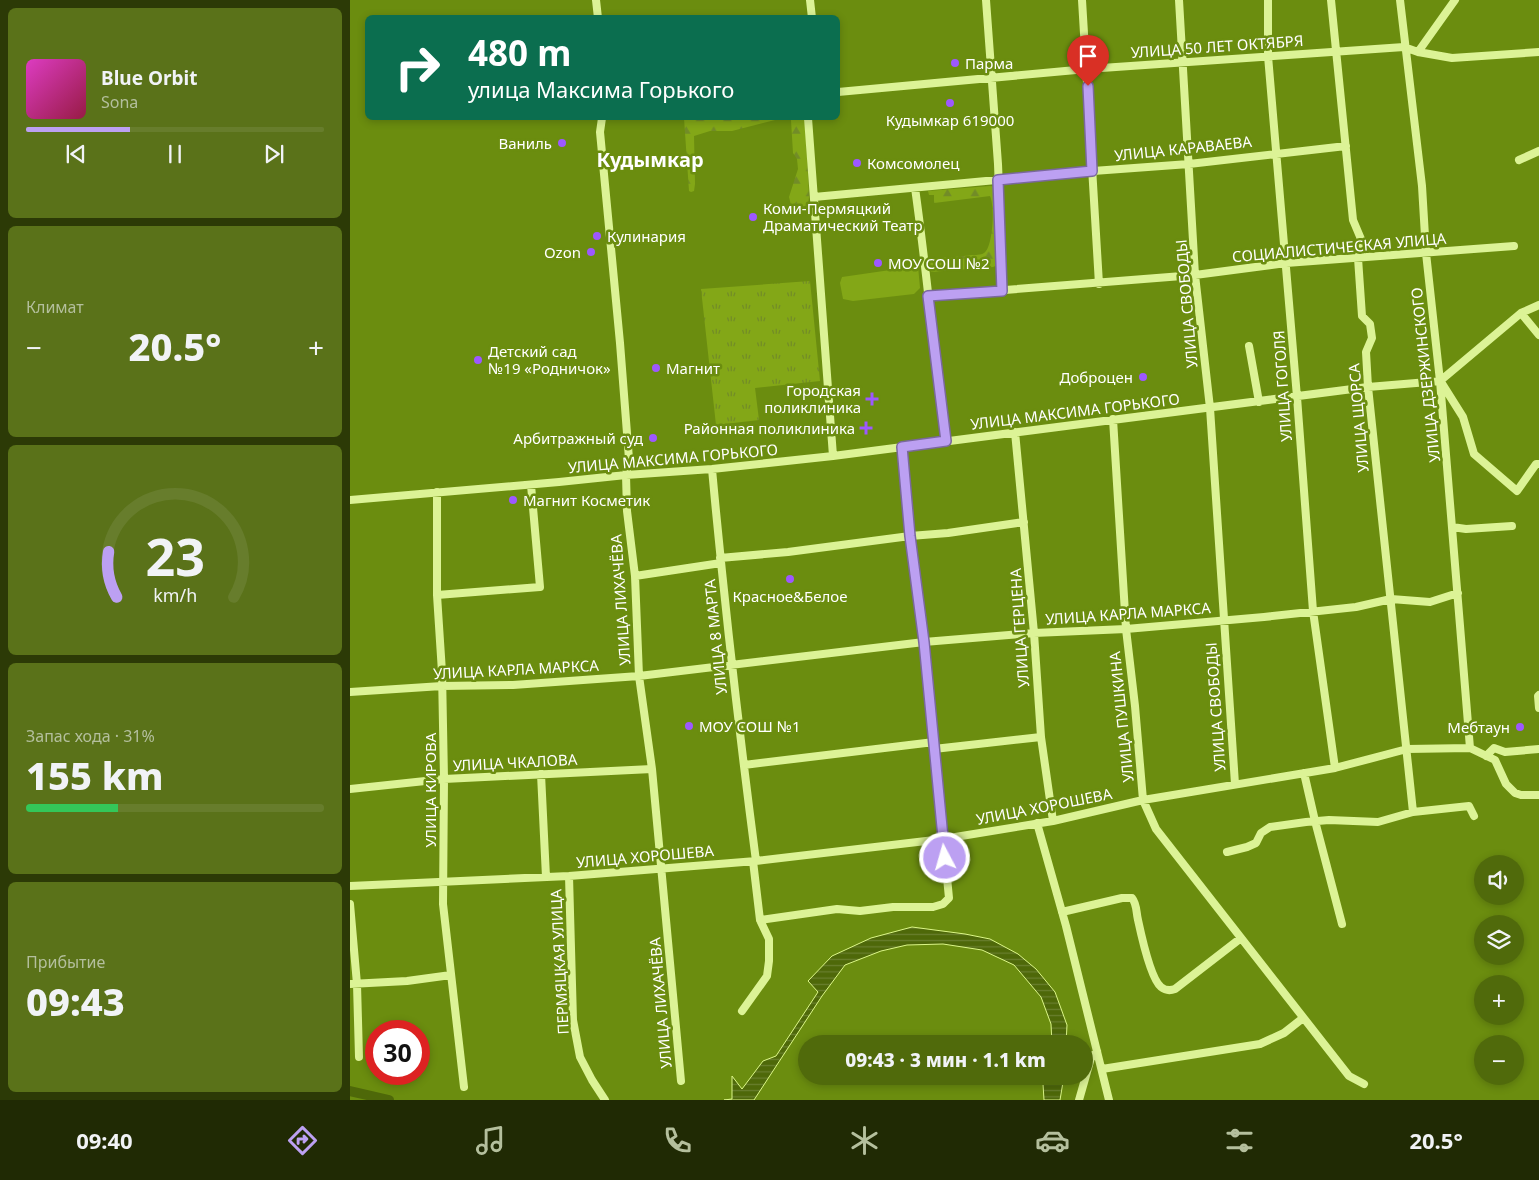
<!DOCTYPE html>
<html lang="ru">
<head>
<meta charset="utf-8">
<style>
	body { margin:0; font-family:"Noto Sans",sans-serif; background:#5a7219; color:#f1f3f6; height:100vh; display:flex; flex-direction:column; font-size:19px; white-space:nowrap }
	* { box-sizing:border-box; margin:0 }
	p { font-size:16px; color:#b4bf9d }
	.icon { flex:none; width:28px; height:28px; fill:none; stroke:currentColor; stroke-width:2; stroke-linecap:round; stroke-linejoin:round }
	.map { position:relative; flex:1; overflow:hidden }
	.drawer { display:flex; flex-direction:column; gap:8px; padding:8px; background:#2c3a06; width:350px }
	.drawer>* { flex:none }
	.top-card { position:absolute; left:15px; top:15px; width:475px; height:105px; border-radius:8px; box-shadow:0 2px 8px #0003; background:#0b6e4f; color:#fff; overflow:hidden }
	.tools { position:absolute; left:1124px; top:855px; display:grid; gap:10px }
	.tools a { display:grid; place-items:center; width:50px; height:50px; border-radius:50%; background:#506a0b; box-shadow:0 2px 8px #0003; font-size:25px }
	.speed { position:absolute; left:15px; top:1020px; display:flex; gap:10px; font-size:25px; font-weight:700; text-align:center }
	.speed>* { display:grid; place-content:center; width:65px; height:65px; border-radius:50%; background:#506a0b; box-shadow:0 2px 8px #0003; line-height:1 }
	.speed .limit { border:8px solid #d22; background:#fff; color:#111 }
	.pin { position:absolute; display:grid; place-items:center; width:42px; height:42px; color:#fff; margin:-51px -21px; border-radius:50% 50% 50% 0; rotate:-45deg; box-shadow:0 0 5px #0007 }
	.pin .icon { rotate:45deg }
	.me { position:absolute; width:55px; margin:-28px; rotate:354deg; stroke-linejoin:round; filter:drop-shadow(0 0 4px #0008) }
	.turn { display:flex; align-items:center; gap:18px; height:105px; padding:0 20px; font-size:22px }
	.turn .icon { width:65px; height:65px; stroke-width:2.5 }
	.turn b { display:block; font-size:35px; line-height:42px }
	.big { font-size:38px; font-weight:800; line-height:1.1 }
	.drawer .card { flex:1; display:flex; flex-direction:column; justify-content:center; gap:8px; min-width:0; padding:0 18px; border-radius:8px; background:#5a7219 }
	.drawer .dial { align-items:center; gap:0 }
	.dial svg { height:130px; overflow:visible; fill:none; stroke:#677d2c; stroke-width:7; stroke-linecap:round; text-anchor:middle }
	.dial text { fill:#f1f3f6; stroke:none }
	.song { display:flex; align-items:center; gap:15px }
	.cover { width:60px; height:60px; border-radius:8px; background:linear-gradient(135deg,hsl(310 70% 55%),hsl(340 70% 35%)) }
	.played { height:5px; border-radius:2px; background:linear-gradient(90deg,#bca0f2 35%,#677d2c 35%) }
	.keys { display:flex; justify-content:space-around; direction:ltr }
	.heat { display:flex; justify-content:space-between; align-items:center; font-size:28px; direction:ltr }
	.charge { height:8px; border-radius:4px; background:linear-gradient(90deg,#34c759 31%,#677d2c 0) }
	.trip { position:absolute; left:448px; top:1035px; width:295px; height:50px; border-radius:25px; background:#506a0b; box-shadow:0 2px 8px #0003; font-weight:800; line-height:50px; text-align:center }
	.dock { display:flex; height:80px; justify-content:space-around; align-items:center; background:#202a04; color:#b4bf9d }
	.dock .icon { width:35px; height:35px }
	.dock .active { color:#bca0f2 }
	.dock b { font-size:22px; color:#f1f3f6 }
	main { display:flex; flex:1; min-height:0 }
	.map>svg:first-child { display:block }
	.forest { fill:url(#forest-firs) }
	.park { fill:url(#park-tufts) }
	.pitch { fill:#83a717 }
	.water { fill:url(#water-rules); stroke:#dcf788 }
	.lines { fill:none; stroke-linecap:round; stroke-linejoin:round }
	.river { stroke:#4e6809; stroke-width:10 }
	.minor { stroke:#dcf396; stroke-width:8 }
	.route-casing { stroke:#7a689d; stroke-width:12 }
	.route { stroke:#bca0f2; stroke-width:9 }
	.poi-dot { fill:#9d58ff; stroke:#6b8d0f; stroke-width:2 }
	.labels { text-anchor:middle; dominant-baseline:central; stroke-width:5; stroke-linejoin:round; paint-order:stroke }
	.street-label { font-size:15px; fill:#fff; stroke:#6b8d0f }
	.poi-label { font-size:15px; fill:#fff; stroke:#6b8d0f; text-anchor:start }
	.district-label { font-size:20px; font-weight:bold; fill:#fff; stroke:#6b8d0f }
</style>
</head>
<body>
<main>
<section class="drawer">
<div class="card">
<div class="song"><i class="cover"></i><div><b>Blue Orbit</b><p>Sona</p></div></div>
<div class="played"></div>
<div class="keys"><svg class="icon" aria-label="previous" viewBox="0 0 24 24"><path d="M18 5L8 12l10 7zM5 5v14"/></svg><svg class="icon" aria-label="pause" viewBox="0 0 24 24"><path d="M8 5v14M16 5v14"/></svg><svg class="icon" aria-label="next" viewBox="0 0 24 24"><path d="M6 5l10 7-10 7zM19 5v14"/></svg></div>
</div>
<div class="card"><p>Климат</p>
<div class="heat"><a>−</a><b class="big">20.5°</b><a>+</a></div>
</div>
<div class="card dial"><svg viewBox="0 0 100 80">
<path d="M14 69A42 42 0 1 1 86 69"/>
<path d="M14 69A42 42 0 0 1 9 41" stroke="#bca0f2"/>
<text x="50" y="56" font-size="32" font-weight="700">23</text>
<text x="50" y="72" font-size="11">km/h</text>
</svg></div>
<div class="card"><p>Запас хода · 31%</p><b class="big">155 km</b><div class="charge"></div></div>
<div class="card"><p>Прибытие</p><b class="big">09:43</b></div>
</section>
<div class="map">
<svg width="1189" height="1100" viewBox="0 0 1189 1100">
	<defs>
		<pattern id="forest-firs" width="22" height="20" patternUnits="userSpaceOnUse" patternTransform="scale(1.25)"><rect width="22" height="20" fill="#83a717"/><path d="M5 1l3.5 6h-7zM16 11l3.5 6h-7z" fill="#728c27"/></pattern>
		<pattern id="park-tufts" width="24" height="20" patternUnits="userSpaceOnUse" patternTransform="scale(1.25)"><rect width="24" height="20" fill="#83a717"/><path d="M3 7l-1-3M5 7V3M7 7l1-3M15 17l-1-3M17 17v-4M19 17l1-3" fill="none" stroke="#728c27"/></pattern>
		<pattern id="water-rules" width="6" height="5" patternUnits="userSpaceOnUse" patternTransform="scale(1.25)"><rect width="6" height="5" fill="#4e6809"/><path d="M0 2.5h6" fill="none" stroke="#697f2e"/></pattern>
	</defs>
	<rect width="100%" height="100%" fill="#6b8d0f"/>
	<path class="forest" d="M334,118H455L459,197L458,205L448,208L441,205L439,197L448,169L447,159L443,153L441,120L433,118L382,131H360L344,136L345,184L344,191L341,192L339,191Z
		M640,186L648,187L651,260L648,265L643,267L581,272L578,263L582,258C596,258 608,257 622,255C625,255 631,255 634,253C643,248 645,206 640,196L584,203V195H579L578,191Z"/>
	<path class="park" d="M460,281L470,381L405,388L409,420L366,425L351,289Z"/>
	<path class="pitch" d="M568,266L570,288L564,294L503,301L493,299L490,283L492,277Z"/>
	<path class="water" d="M562,927L615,934L640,939L668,954L686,969L705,992L717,1025L716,1044H702L701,1024L691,997L664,965L632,950L593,944L557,945L531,951L495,965L472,996L404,1100H374L382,1099V1076L392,1089L413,1061L426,1056L468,992L458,981L482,956L521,938Z
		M695,1076H714L710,1100H694L693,1084Z"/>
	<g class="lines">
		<path class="river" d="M0,1091L39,1100"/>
		<path class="minor" d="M246,0L248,18
			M460,0L462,18
			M636,0L648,164L653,291
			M732,0L749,284
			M829,0L845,275L860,408L885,784
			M918,0V56L947,397L963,611L985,768
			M981,0L1003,220L1011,239L1008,258L1012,316L1020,324L1022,338L1016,352L1018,387L1063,812
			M1050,0L1072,186L1076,253L1090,381L1120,748
			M1068,52L1105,0
			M488,92L737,69L1054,47L1068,52L1102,58L1189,52
			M252,118L250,132L270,343L279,459L276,475L277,511L285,576L289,676L302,769L331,1081
			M458,118L483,456
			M1169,160L1189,151
			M565,188C577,272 584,357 596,441
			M464,197L743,171L839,164L996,146
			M578,296L845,275L936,263L1164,246
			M1171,313L1189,335
			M899,346L909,402
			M1091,382L1113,417L1124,454L1167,491L1186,464H1189
			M763,419L776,629L785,706L793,800L806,829L999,1076L1014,1084
			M665,432L684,633L691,737L703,821
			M362,469C374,600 389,731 406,861
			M87,492V595L92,672L94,779L93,904L114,1087
			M0,500L209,482L276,475L362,469L483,456L1018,387L1090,381L1171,313L1189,305
			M1102,527L1116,529L1162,526
			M370,558L438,552L560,536L598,533L674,522
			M285,576L371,563
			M87,595L190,587L181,485
			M0,692L92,686L163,685L289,676L574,642L684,633L776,629L914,617L1006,607L1041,599L1080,602L1108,593
			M1189,695L1188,696L1189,708
			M584,749L691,737
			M1136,756L1144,748L1155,752L1189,749
			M394,765L584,742
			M954,773L965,821L992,924
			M191,774L196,877
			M0,789L94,779L302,769
			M687,823L716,926L759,1100
			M877,852L897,847L906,843L911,833L920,827L956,822L979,820L1028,822L1063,812L1119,806L1124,816
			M219,876L223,1020L230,1057L242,1080L255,1100
			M0,886L219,876L406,861L593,839L703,821L793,800L985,768L1057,749L1120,748L1145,760L1156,784L1165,793L1171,795H1189
			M0,904L7,984L9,1057
			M712,912L772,898H782C787,904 786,912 788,920C791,934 801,979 811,987C816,991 820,991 825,989L891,938
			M410,920L487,909L510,911L543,907H583L593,904L599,898L574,642L560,536L552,447
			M0,984L57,981L101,975
			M392,1011L417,976L419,961V939L410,920L403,861
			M752,1069L910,1044L934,1033L953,1018
			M729,1100L741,1058L747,1051"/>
	</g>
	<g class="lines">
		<defs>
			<path id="route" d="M595,858L574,642L560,536L552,447L596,441L578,296L652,291L648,180L742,171L738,86"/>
		</defs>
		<use href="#route" class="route-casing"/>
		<use href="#route" class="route"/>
	</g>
	<g class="poi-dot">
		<circle cx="605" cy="63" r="5"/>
		<circle cx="600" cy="103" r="5"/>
		<circle cx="212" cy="143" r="5"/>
		<circle cx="507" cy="163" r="5"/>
		<circle cx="403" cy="217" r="5"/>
		<circle cx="247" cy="236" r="5"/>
		<circle cx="241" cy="252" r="5"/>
		<circle cx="528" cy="263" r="5"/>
		<circle cx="128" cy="360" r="5"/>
		<circle cx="306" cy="368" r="5"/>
		<circle cx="793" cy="377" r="5"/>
		<path d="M519.5 391.5h5v5h5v5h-5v5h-5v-5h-5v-5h5z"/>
		<path d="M513.5 420.5h5v5h5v5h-5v5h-5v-5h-5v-5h5z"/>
		<circle cx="303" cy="438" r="5"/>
		<circle cx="163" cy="500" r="5"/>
		<circle cx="440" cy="579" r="5"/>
		<circle cx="339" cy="726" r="5"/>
		<circle cx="1170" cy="727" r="5"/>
	</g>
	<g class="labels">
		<g class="street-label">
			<text transform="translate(867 46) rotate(-4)">УЛИЦА 50 ЛЕТ ОКТЯБРЯ</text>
			<text transform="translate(833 148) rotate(-6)">УЛИЦА КАРАВАЕВА</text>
			<text transform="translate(989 247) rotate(-5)">СОЦИАЛИСТИЧЕСКАЯ УЛИЦА</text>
			<text transform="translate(836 304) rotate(-95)">УЛИЦА СВОБОДЫ</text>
			<text transform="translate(1075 375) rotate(-96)">УЛИЦА ДЗЕРЖИНСКОГО</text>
			<text transform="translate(932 386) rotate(-94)">УЛИЦА ГОГОЛЯ</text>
			<text transform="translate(725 411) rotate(-7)">УЛИЦА МАКСИМА ГОРЬКОГО</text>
			<text transform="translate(1008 418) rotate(-95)">УЛИЦА ЩОРСА</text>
			<text transform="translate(323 458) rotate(-5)">УЛИЦА МАКСИМА ГОРЬКОГО</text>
			<text transform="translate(270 600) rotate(-94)">УЛИЦА ЛИХАЧЁВА</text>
			<text transform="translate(778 613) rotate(-4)">УЛИЦА КАРЛА МАРКСА</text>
			<text transform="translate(669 628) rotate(-94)">УЛИЦА ГЕРЦЕНА</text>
			<text transform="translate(365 637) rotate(-96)">УЛИЦА 8 МАРТА</text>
			<text transform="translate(166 669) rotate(-3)">УЛИЦА КАРЛА МАРКСА</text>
			<text transform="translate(865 707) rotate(-94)">УЛИЦА СВОБОДЫ</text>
			<text transform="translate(771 717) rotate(-96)">УЛИЦА ПУШКИНА</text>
			<text transform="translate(165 762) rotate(-3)">УЛИЦА ЧКАЛОВА</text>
			<text transform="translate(80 790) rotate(-90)">УЛИЦА КИРОВА</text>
			<text transform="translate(694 806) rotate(-11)">УЛИЦА ХОРОШЕВА</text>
			<text transform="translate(295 856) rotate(-5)">УЛИЦА ХОРОШЕВА</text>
			<text transform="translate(209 962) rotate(-93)">ПЕРМЯЦКАЯ УЛИЦА</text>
			<text transform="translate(310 1003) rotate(-95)">УЛИЦА ЛИХАЧЁВА</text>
		</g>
		<g class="poi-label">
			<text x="615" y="63">Парма</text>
			<text x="600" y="120" text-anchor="middle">Кудымкар 619000</text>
			<text x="202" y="143" text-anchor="end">Ваниль</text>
			<text x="517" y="163">Комсомолец</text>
			<text x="413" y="208">Коми-Пермяцкий<tspan x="413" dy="17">Драматический Театр</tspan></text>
			<text x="257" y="236">Кулинария</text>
			<text x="231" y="252" text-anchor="end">Ozon</text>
			<text x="538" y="263">МОУ СОШ №2</text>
			<text x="138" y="351">Детский сад<tspan x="138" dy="17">№19 «Родничок»</tspan></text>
			<text x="316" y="368">Магнит</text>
			<text x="783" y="377" text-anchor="end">Доброцен</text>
			<text x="511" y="390" text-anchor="end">Городская<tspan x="511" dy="17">поликлиника</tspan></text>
			<text x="505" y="428" text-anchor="end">Районная поликлиника</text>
			<text x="293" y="438" text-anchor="end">Арбитражный суд</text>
			<text x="173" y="500">Магнит Косметик</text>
			<text x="440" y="596" text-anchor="middle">Красное&amp;Белое</text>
			<text x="349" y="726">МОУ СОШ №1</text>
			<text x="1160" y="727" text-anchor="end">Мебтаун</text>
		</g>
		<g class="district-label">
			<text x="300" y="159">Кудымкар</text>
		</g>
	</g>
</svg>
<div class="tools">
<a><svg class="icon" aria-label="sound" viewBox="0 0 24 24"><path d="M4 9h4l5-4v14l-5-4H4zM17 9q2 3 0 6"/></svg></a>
<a><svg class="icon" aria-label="layers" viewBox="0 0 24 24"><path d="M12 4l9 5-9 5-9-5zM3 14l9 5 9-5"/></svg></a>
<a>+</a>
<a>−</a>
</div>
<div class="speed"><div class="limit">30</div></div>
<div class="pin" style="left:738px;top:86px;background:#d93025"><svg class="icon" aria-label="arrive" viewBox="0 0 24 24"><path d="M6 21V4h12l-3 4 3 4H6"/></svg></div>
<svg class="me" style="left:595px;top:858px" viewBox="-20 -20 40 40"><circle r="17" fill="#bca0f2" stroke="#fff" stroke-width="3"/><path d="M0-11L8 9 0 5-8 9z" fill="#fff"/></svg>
<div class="trip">09:43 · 3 мин · 1.1 km</div>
<div class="top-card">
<div class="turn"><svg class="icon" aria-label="right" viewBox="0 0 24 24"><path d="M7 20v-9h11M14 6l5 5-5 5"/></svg><div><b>480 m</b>улица Максима Горького</div></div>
</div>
</div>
</main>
<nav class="dock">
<b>09:40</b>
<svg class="icon active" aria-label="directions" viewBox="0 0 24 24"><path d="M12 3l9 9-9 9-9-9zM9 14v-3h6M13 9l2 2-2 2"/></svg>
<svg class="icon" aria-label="music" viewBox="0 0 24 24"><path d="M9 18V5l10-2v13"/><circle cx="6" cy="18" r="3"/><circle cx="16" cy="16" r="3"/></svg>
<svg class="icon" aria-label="phone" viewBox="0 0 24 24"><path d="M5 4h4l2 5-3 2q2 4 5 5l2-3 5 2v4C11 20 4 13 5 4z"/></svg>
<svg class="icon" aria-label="climate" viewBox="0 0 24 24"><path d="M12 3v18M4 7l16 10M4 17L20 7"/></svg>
<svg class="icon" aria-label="car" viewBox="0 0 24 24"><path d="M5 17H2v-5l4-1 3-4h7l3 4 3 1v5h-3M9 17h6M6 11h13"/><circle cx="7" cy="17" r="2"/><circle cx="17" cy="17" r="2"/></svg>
<svg class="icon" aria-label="filters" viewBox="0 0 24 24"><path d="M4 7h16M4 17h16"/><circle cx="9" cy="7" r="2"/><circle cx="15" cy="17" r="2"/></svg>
<b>20.5°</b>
</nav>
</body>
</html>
